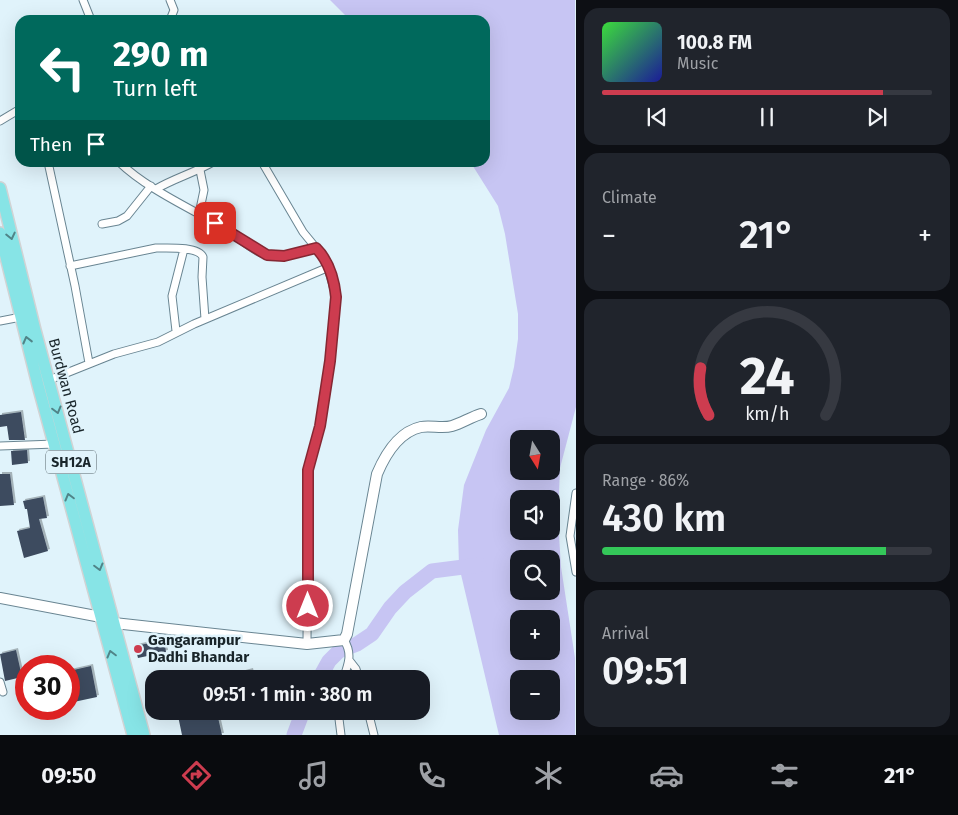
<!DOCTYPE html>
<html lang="en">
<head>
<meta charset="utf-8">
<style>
	body { margin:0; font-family:"Fira Sans",sans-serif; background:#20242c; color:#f1f3f6; height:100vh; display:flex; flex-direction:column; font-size:19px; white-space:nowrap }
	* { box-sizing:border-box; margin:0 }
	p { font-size:16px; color:#9ea1a6 }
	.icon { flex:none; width:28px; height:28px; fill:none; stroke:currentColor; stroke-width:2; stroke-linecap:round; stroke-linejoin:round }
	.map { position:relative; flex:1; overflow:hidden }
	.panel { display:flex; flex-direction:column; gap:8px; padding:8px; background:#0d0f14; width:382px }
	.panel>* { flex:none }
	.banner { position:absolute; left:15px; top:15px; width:475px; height:152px; border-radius:15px; box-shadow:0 5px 20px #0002; background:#00695c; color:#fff; overflow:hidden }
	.needle { width:32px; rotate:169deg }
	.fabs { position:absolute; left:510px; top:430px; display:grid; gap:10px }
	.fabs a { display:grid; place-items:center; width:50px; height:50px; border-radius:10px; background:#171b24; box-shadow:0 5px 20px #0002; font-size:25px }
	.speed { position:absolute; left:15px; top:655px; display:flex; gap:10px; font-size:25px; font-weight:700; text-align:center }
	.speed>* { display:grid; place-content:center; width:65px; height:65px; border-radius:50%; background:#171b24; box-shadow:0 5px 20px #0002; line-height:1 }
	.speed .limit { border:8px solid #d22; background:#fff; color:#111 }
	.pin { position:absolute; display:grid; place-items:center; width:42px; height:42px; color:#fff; margin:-21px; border-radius:10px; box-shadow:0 2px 8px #0006 }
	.me { position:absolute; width:55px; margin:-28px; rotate:0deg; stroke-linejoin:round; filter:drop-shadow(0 0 4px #0008) }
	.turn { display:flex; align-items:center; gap:18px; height:105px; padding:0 15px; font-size:22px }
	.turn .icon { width:65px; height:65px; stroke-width:2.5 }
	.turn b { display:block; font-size:35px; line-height:42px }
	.then { display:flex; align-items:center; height:48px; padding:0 15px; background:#0003; gap:10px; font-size:19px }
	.big { font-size:38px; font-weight:600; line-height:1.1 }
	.panel .card { flex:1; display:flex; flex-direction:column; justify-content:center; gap:8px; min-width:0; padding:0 18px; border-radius:15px; background:#20242c }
	.panel .dial { align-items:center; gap:0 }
	.dial svg { height:130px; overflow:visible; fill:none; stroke:#363941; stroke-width:7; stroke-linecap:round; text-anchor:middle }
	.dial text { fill:#f1f3f6; stroke:none }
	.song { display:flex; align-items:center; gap:15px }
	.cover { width:60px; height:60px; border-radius:8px; background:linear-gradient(135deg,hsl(120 70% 55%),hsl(240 70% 35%)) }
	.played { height:5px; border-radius:2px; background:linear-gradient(90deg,#cd3c4f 85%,#363941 85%) }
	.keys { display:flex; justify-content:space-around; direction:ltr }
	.heat { display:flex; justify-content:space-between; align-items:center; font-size:28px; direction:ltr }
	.charge { height:8px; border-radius:4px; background:linear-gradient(90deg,#34c759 86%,#363941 0) }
	.trip { position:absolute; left:145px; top:670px; width:285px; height:50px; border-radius:15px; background:#171b24; box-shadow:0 5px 20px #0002; font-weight:600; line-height:50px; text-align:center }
	.menu { display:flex; height:80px; justify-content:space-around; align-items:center; background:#090b0e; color:#9ea1a6 }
	.menu .icon { width:35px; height:35px }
	.menu .active { color:#cd3c4f }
	.menu b { font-size:22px; color:#f1f3f6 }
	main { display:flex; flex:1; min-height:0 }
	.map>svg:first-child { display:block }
	.water { fill:#c7c5f3; fill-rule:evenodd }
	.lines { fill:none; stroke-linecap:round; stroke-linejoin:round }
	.river { stroke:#c7c5f3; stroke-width:15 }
	.building { fill:#3e4b5f; filter:url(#shadow) }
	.street-casing { stroke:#698592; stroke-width:9 }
	.secondary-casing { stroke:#698592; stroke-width:12 }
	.primary-casing { stroke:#d1d3d4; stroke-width:14 }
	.street { stroke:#fff; stroke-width:7 }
	.secondary { stroke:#fff; stroke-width:10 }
	.primary { stroke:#87e4e6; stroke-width:11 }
	.oneway { stroke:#508488 }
	.route-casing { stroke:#852733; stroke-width:12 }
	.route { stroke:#cd3c4f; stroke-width:9 }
	.poi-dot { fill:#cd3c4f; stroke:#e0f3fb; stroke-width:2 }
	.labels { text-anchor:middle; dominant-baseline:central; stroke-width:5; stroke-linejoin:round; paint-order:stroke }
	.shield { fill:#e0f3fb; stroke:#556369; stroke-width:1 }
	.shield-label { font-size:14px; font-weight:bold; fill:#19252a }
	.street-label { font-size:15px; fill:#19252a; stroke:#e0f3fb }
	.poi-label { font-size:15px; font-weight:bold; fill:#19252a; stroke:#e0f3fb; text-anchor:start }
</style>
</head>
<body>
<main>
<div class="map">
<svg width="576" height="735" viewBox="0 0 576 735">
	<defs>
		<filter id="shadow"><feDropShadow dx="2" dy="-2" stdDeviation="0" flood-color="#0004"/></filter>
	</defs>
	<rect width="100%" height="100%" fill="#e0f3fb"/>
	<path class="water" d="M330,0H575L576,407L560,468L558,519L561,567L575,658V735H499L459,566L458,530L464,485L486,430L509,388L514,367L518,339V314L505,234L498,206L471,163L485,162V20H350ZM519,439H551V471H519ZM519,499H551V531H519ZM519,559H551V591H519ZM519,619H551V651H519ZM519,679H551V711H519Z"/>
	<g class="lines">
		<path class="river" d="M319,679L329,661L339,651L357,644L372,634L390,608L405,592L432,571L479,565
			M294,735L303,711"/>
	</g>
	<path class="building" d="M21,412L25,440H9L7,426L0,427V415Z
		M27,450L28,463L12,465L11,451Z
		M0,474H10L14,505L0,506Z
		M43,497L47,518L39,519L48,551L24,558L17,531L30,528L27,509H25L23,501Z
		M164,640L166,652L138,658L135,646Z
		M16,650L22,677L5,681L0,654Z
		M91,666L97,697L69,703V671Z
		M251,670L253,679H226L225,677Z
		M177,711H210L211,714L217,713L222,735H182Z"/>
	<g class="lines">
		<defs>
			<path id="street" d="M83,0L91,20
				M170,0L174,10L170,20
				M0,121L20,109
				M48,162L75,286L89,363
				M119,162C147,189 190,208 224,228C238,236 250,250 266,255C282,259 301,252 316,248
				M262,162L303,232L326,260L336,297L330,361L320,426L308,469L307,644
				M156,189C175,178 194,173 213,162
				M199,214L204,190L200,170
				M102,224L118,221L127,216L151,186
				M70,266L156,248C168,248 198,246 203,257L202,277L205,319
				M0,321L21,317
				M176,331L172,296L184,249
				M49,380L114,354L158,342L194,324L329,267
				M0,446L55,444
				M576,493L570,536L576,572
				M349,660L356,669L359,679
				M343,679C348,665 353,654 344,640
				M0,682L3,692
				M338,711L341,735
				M368,711L374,735"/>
			<path id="secondary" d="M0,598L101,617
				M114,623L307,644L344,640L347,634L377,474C385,455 398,432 421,427C431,425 442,429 452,426C462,423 471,417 481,414"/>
			<path id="primary" d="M0,188L35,330L144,735
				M0,233L38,385L133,735"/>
		</defs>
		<use href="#street" class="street-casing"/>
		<use href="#secondary" class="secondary-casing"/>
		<use href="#primary" class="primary-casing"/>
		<use href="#street" class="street"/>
		<use href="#secondary" class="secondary"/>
		<use href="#primary" class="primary"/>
	</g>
	<defs><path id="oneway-chevron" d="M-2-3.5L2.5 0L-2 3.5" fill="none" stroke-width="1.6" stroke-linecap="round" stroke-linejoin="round" transform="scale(1.25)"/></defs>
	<g class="oneway">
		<use href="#oneway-chevron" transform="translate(11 236) rotate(77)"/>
		<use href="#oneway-chevron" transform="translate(27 340) rotate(-104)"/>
		<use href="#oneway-chevron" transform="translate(57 410) rotate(75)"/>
		<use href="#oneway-chevron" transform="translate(69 497) rotate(-105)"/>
		<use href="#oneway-chevron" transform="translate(99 567) rotate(75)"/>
		<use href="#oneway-chevron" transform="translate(111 654) rotate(-105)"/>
	</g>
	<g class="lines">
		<defs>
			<path id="route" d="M215,223L267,255L284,256L316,248C329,261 334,278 336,297L330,361L320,426L308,470V606"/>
		</defs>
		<use href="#route" class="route-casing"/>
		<use href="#route" class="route"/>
	</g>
	<circle class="poi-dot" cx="138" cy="649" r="5"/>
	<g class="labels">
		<rect class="shield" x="46" y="450.5" width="50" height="23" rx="4"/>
		<g class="shield-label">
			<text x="71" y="462">SH12A</text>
		</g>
		<g class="street-label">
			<text transform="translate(66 386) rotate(75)">Burdwan Road</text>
		</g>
		<g class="poi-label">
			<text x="148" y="640">Gangarampur<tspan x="148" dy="17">Dadhi Bhandar</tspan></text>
		</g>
	</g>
</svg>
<div class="fabs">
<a><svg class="needle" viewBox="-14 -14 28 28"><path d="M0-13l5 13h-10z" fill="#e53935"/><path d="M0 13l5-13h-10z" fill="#9ea1a6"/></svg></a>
<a><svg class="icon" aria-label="sound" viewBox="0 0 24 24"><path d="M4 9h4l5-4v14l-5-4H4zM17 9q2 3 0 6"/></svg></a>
<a><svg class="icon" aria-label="search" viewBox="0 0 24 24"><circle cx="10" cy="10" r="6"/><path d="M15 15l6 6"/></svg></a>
<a>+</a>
<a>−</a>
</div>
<div class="speed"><div class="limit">30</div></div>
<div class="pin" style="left:215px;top:223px;background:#d93025"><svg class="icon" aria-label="arrive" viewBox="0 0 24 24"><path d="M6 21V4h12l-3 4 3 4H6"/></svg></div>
<svg class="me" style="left:308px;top:606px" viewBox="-20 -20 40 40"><circle r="17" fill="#cd3c4f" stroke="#fff" stroke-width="3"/><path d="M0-11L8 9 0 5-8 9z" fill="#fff"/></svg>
<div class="trip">09:51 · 1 min · 380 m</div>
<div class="banner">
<div class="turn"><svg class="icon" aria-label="left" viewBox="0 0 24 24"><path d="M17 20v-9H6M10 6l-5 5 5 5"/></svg><div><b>290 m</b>Turn left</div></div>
<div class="then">Then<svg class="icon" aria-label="arrive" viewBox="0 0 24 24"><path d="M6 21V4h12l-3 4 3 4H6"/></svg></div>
</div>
</div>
<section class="panel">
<div class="card">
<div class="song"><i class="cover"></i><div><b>100.8 FM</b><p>Music</p></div></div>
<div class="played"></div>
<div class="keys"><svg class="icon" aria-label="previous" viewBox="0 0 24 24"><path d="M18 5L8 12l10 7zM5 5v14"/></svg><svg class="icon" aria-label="pause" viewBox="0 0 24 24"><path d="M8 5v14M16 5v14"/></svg><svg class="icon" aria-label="next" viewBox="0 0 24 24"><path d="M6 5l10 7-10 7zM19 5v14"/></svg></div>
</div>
<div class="card"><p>Climate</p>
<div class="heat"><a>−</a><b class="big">21°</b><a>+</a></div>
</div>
<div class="card dial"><svg viewBox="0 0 100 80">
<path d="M14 69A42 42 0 1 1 86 69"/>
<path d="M14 69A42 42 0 0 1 9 40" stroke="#cd3c4f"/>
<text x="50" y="56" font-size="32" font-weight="700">24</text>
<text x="50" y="72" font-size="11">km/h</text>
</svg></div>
<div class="card"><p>Range · 86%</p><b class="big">430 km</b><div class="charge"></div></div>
<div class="card"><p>Arrival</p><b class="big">09:51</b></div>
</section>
</main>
<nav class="menu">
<b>09:50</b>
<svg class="icon active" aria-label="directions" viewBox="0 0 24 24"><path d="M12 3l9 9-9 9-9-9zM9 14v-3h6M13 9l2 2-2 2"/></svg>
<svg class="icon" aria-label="music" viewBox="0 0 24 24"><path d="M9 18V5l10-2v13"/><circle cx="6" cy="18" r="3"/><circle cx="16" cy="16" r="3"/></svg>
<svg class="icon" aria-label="phone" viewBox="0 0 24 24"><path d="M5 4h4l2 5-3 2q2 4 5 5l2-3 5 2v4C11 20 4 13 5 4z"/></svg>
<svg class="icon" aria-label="climate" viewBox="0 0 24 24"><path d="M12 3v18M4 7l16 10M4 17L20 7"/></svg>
<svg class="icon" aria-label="car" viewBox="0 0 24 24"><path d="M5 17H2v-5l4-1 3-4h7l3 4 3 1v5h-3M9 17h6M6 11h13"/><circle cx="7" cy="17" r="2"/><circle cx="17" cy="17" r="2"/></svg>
<svg class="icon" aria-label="filters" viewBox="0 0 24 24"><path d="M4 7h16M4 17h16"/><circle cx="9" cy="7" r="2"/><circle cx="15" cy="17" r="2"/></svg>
<b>21°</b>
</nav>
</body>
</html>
